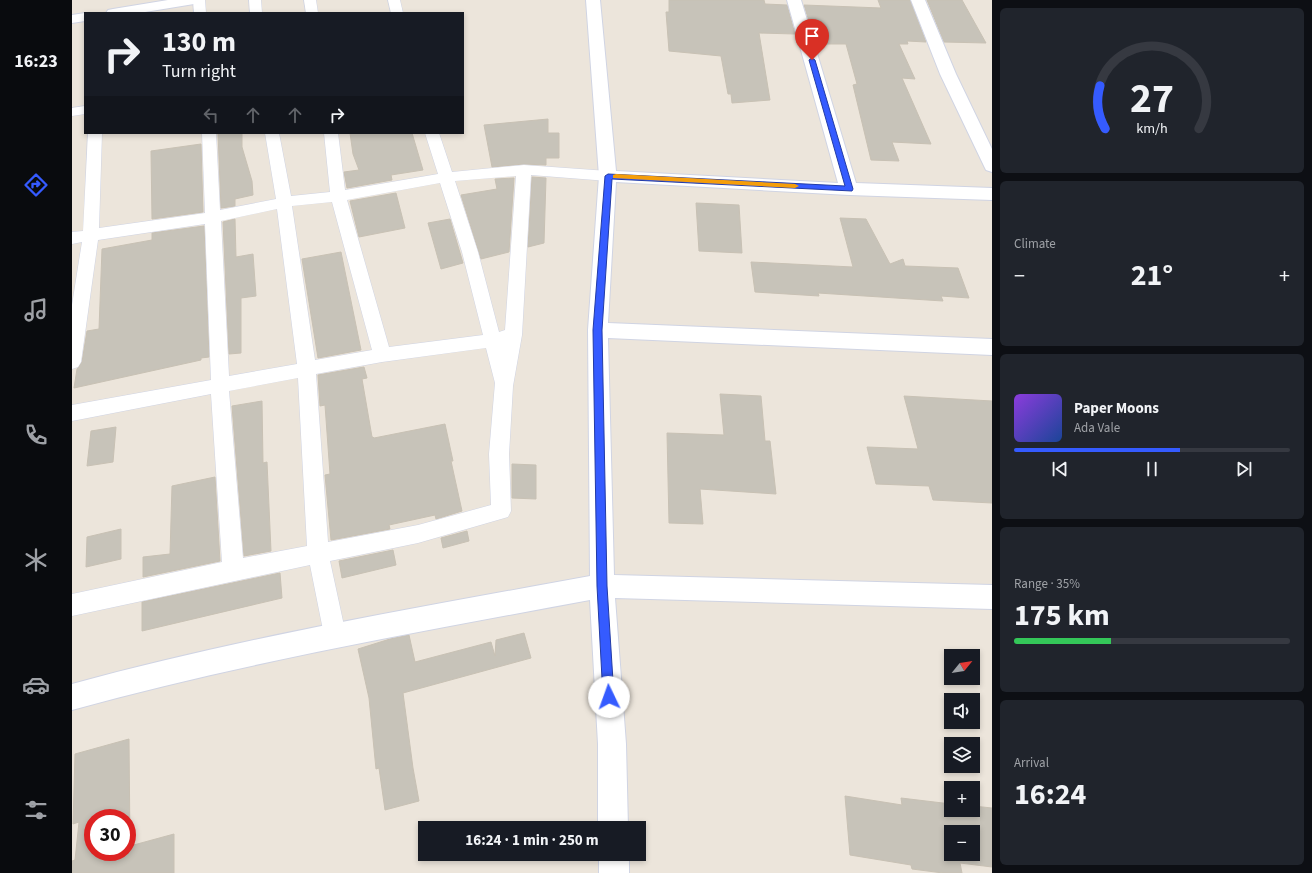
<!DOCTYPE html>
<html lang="en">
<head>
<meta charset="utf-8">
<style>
	body { margin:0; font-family:"Source Sans 3",sans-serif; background:#20242c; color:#f1f3f6; height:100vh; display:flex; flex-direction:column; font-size:15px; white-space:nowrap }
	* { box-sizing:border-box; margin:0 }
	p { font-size:13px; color:#9ea1a6 }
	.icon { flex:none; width:22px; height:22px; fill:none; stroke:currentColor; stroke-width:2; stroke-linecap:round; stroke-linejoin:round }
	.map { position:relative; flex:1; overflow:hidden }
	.drawer { display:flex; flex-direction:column; gap:8px; padding:8px; background:#0d0f14; width:320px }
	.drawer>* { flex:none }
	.hud { position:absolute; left:12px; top:12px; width:380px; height:122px; border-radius:0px; box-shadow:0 2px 6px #0003; background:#171b24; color:#f1f3f6; overflow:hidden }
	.needle { width:26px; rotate:60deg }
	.controls { position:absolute; left:872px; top:649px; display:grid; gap:8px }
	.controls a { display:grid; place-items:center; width:36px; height:36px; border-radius:0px; background:#171b24; box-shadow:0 2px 6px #0003; font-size:20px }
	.speed { position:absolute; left:12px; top:809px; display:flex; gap:8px; font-size:20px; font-weight:700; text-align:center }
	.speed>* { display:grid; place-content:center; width:52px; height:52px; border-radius:50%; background:#171b24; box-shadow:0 2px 6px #0003; line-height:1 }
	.speed .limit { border:6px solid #d22; background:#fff; color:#111 }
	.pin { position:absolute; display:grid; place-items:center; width:34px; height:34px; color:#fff; margin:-41px -17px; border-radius:50% 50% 50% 0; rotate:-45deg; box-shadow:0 0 4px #0007 }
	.pin .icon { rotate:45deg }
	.me { position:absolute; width:44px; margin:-22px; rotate:357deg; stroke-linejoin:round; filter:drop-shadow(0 0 3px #0008) }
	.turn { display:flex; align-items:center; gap:14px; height:84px; padding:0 12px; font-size:18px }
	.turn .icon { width:52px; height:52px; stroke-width:2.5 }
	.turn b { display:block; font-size:28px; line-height:34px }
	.lanes { display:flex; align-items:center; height:38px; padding:0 12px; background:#0003; justify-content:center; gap:20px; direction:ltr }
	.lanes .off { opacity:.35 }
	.big { font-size:30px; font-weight:700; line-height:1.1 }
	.drawer .card { flex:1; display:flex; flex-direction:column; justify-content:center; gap:6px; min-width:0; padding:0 14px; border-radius:6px; background:#20242c }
	.drawer .dial { align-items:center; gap:0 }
	.dial svg { height:104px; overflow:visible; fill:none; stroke:#363941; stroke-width:7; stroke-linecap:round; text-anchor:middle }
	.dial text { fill:#f1f3f6; stroke:none }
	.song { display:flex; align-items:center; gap:12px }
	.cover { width:48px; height:48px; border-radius:6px; background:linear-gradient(135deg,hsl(270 70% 55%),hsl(220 70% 35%)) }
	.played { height:4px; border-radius:2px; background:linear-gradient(90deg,#355bff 60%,#363941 60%) }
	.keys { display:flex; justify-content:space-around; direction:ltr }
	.heat { display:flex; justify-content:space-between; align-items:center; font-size:22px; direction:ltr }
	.charge { height:6px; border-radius:3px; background:linear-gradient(90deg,#34c759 35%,#363941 0) }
	.trip { position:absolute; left:346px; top:821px; width:228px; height:40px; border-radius:0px; background:#171b24; box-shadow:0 2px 6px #0003; font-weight:700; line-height:40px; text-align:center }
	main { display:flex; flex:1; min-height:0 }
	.tabs { display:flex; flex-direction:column; width:72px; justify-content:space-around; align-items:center; background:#090b0e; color:#9ea1a6 }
	.tabs .icon { width:28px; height:28px }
	.tabs .current { color:#355bff }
	.tabs b { font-size:18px; color:#f1f3f6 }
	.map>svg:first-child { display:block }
	.building { fill:#c7c3b9; stroke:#c8c1b4; fill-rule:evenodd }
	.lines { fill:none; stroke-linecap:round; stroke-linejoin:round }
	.lane-casing { stroke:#d0d4e3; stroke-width:1 }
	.street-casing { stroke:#d0d4e3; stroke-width:2 }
	.lane { fill:#fff; fill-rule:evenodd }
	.street { fill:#fff; fill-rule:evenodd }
	.route { fill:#355bff; stroke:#223ba6 }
	.slow { fill:#f59e0b }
</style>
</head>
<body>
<main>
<nav class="tabs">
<b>16:23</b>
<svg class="icon current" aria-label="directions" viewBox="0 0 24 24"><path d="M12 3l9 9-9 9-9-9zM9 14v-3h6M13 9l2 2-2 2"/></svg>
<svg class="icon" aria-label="music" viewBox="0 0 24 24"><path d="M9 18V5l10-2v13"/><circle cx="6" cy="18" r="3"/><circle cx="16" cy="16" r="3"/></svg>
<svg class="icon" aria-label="phone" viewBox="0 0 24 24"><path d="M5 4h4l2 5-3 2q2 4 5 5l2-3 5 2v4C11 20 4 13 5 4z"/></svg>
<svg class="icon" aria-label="climate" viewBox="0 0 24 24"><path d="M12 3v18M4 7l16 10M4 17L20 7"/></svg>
<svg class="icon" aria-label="car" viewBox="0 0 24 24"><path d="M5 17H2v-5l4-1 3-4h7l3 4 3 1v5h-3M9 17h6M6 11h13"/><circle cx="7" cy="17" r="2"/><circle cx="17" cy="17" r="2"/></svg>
<svg class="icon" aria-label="filters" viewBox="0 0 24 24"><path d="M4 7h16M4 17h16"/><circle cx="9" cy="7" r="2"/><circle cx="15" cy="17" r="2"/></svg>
</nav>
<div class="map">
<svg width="920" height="873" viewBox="0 0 920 873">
	<rect width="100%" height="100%" fill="#ece5db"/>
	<path class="building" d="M597,0H692L693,4L715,5L723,34L687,33L698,100L660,103L659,94H656L649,56L597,51L594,12H597Z
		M806,0H838L854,42L835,41L836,44H827L843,79L830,78L859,144L820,142L827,161L799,160L781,85L785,84L774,44H744L732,5L809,8Z
		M855,0H890L914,43L872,42Z
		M476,119V133H487V158H474V165L452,164L420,167L412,125Z
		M146,133H170V147L180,181L181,195L163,199V206L149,208Z
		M278,133H340L351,170L319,175L320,180L275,188L272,172L287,170L281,154Z
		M129,144L131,212L80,219L79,151Z
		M460,177L474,178L472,243L456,247Z
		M442,178L437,252L409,259L389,195L425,189L423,179Z
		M324,193L333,228L287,237L278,201Z
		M624,203L667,205L670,253L627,251Z
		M768,218L794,219L818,264L831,259L833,266L886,268L897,298L869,296L871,301L746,293L747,296L683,292L679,262L781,267Z
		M163,219L164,257L181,254L184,296L169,298V353L157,354L151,222Z
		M378,219L391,263L369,269L356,223Z
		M132,226L137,357L129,358V360L2,388L5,369L10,362L15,331L27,329L30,249L80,240V233Z
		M269,252L289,350L246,358L230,259Z
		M292,367L295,378L290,379L300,437H301L302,438L373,424L381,461H379L390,511L364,519L363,515L317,525L318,529L259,540L253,475L258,474L253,405L248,406L246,375Z
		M648,394L689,396L693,441H698L704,494L628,489L631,524L597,523L595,433L652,435Z
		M832,396L920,401V503L861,500L857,486L804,484L795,447L846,449Z
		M190,401L191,463L195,462L199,551L172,556L160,406Z
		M44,427L41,462L15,466L19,431Z
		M440,464L464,465V499L440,498Z
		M143,477L148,561L71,577V557L98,554L100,486Z
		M49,529V559L14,567L15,537Z
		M395,531L397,541L371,548L369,538Z
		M321,550L324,565L270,578L267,561Z
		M208,573L210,598L70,631V602Z
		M452,633L459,658L331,693L341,768L347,801L313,810L307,768L304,769L297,698L286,649L318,639L337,635L343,662L419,642L423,656L424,640Z
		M57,739L58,846L102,834V873H0V861L3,860L7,822L1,824L3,754ZM21,818H55V852H21Z
		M773,796L830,805L829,798L879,804V810H901V806L920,808V867L888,863L890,873H871L840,869L839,865L778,855ZM879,832H901V854H879Z"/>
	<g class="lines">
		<defs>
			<path id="lane" d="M121,0H133L134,13H122Z
				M177,0H189L190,13H178Z
				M232,0H244L246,13H234Z
				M316,0H328L331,13H319Z
				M13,106V114L0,116V108Z
				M16,133H30L27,228L133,213L130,133H144L148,210L204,199L193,133H207L219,196L258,192L252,133H266L273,190L366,174L353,133H367L380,172L452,165L536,171L541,173L543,176L541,179L536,181L459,175L450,335L441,386L437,454L439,511L436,517L346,543L258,561L274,635L271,643L263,646L255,643L252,635L238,565L0,616V594L150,562L139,394L0,421V405L139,380L133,224L26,240L9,362L6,367L0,369V305L10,242L0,244V232L11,231ZM444,176L433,330L427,332L406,252L383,181ZM368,183L390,252L411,335L317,347L275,200ZM260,202L300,350L243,360L220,206ZM205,209L225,364L157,376L149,221ZM414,348L423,383L417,454L419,505L346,525L256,542L244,374L310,362ZM226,378L235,546L171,558L157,391Z"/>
			<path id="street" d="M96,0H129L127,3L122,4L67,13H34L36,10L41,9Z
				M514,0H528L544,171L766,183L715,0H729L784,183L920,188V200L777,195L544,182L536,323L920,339V355L536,338L542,575L920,585V609L543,598L554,744L556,828H526V744L518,600C345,632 170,663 0,710V684C170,637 344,608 518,576L516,330L527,176Z
				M839,0H853L884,74L920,149V172L914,170L912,166L868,74Z
				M13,13V21L0,23V15Z
				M527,854H557V873H527Z"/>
		</defs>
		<use href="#lane" class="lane-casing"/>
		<use href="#street" class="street-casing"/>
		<use href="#lane" class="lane"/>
		<use href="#street" class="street"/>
	</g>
	<path class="route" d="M740,58L743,60L781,189L780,191L540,179L530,330L535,586L542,697L541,701L537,702L533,701L531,697L525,586L521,330L533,176L536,174L773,186L737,60Z"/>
	<path class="slow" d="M544,174L723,184L727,186L723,188L541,178V175Z"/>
</svg>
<div class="controls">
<a><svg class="needle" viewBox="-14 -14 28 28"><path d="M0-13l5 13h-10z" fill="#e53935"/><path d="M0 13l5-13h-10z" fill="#9ea1a6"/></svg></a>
<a><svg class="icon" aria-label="sound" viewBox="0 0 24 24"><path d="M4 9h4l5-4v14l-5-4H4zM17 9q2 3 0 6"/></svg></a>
<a><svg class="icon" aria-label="layers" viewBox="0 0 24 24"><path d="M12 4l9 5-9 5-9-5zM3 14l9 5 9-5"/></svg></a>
<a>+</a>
<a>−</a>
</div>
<div class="speed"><div class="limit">30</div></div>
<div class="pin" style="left:740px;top:60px;background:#d93025"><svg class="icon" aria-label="arrive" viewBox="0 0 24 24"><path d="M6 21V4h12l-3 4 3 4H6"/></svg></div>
<svg class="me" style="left:537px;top:697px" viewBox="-20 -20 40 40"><circle r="19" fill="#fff"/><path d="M0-13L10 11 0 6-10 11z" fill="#355bff"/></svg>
<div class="trip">16:24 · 1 min · 250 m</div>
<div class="hud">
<div class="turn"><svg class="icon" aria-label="right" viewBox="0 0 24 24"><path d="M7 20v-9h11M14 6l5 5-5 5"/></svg><div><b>130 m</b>Turn right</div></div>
<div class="lanes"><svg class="icon off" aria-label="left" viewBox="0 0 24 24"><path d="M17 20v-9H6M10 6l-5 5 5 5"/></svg><svg class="icon off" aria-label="ahead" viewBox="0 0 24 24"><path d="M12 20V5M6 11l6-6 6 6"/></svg><svg class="icon off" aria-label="ahead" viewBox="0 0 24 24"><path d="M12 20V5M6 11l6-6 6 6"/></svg><svg class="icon" aria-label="right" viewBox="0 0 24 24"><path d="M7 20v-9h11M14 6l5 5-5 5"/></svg></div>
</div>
</div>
<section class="drawer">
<div class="card dial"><svg viewBox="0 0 100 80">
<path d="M14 69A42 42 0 1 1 86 69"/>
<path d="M14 69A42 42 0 0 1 10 36" stroke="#355bff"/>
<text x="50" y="56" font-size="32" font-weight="700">27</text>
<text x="50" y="72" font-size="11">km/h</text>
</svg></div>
<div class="card"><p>Climate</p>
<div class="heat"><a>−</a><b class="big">21°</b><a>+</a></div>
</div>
<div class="card">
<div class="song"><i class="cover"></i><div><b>Paper Moons</b><p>Ada Vale</p></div></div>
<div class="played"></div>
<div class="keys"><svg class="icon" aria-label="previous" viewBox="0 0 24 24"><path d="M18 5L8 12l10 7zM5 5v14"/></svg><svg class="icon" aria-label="pause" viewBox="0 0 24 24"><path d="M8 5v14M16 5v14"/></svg><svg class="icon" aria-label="next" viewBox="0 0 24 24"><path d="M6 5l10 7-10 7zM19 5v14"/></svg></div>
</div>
<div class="card"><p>Range · 35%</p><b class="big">175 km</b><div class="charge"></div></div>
<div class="card"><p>Arrival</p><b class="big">16:24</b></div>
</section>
</main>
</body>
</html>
